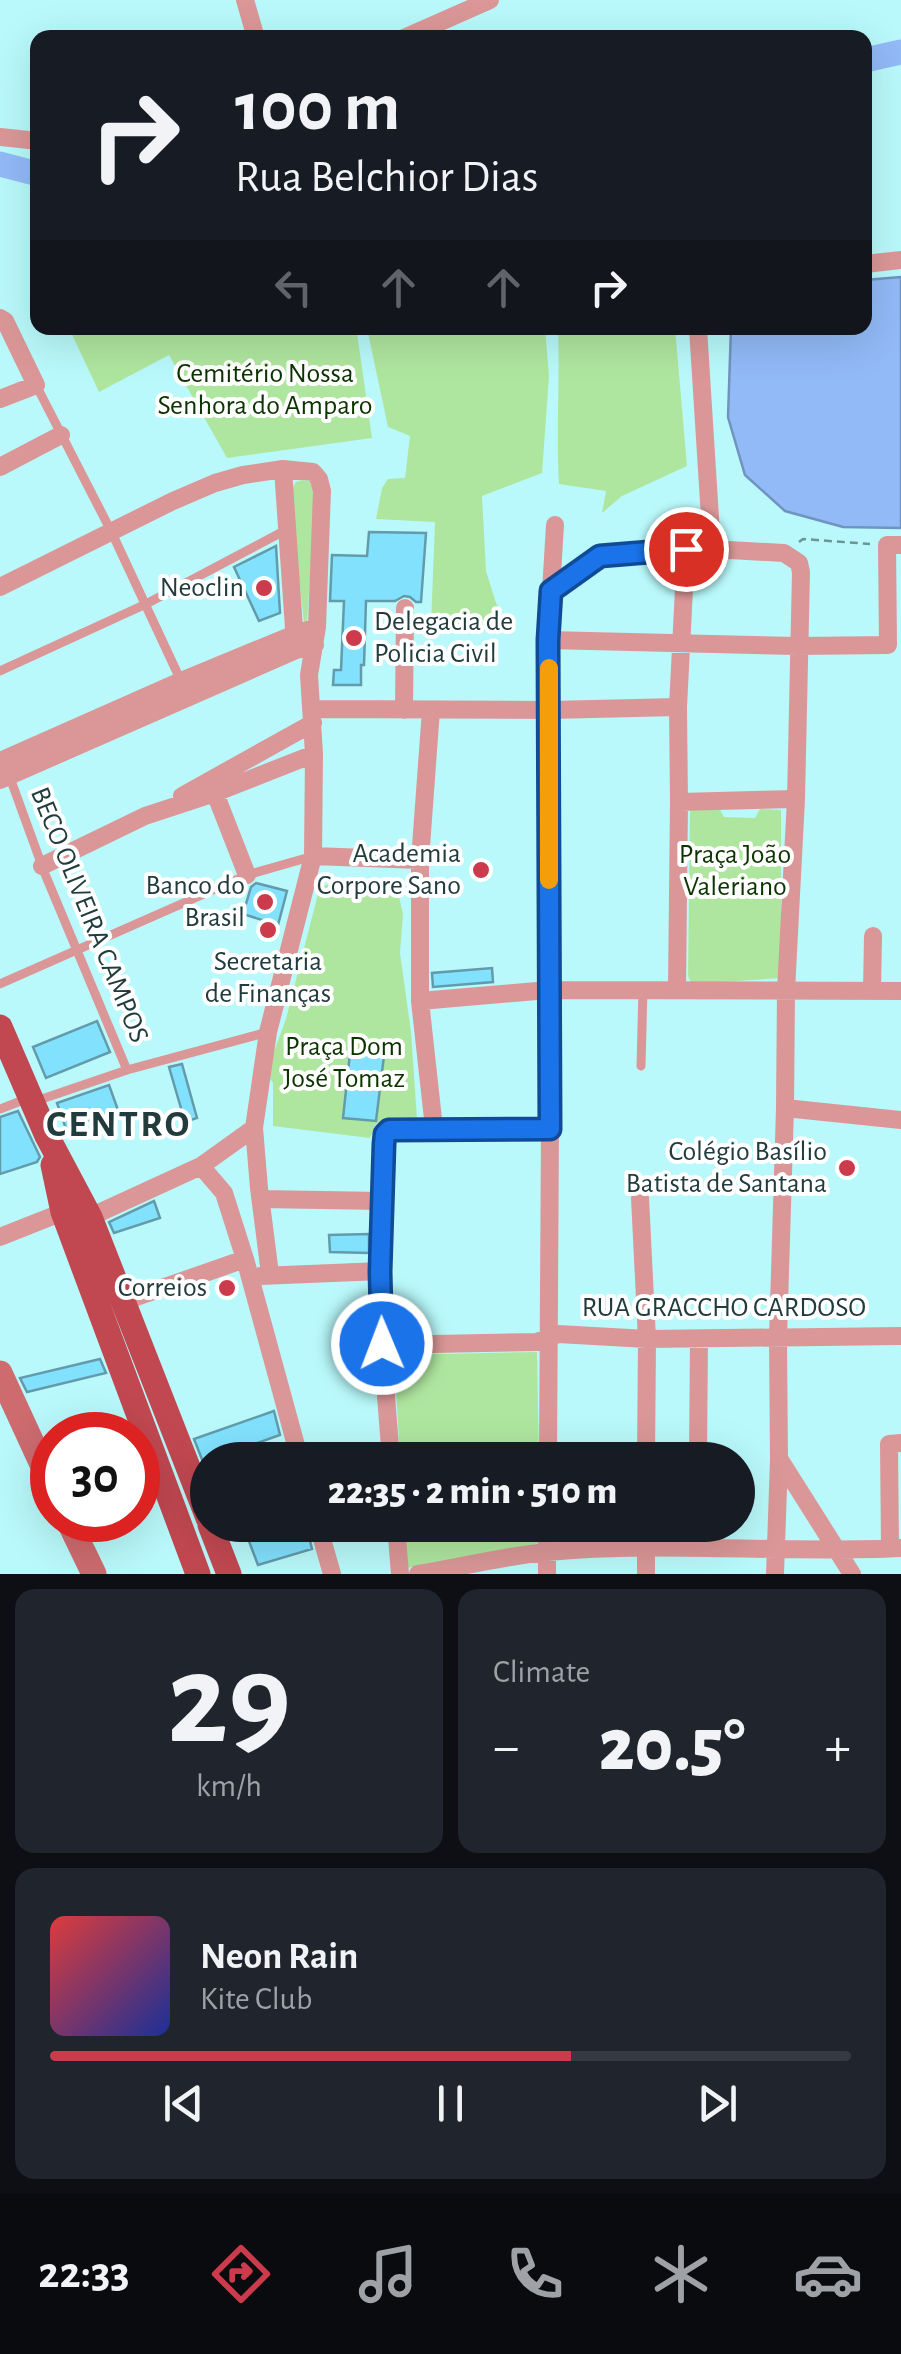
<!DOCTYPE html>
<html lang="en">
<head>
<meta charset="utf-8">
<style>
	body { margin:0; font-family:"Alegreya Sans",sans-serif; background:#20242c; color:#f1f3f6; height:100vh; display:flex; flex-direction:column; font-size:38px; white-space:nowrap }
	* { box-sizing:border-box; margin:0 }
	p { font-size:32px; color:#9ea1a6 }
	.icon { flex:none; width:55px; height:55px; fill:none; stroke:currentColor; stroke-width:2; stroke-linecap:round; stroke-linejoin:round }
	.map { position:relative; height:1574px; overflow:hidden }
	.details { display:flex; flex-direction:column; gap:15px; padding:15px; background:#0d0f14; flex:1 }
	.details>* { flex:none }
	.hud { position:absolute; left:30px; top:30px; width:842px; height:305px; border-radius:20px; box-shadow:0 10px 40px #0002; background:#171b24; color:#f1f3f6; overflow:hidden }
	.speed { position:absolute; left:30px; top:1412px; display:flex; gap:20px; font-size:50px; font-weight:700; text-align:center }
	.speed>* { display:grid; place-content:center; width:130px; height:130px; border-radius:50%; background:#171b24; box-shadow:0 10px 40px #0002; line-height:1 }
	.speed .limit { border:15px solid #d22; background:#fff; color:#111 }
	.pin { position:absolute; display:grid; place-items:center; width:85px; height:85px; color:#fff; margin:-42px; border:5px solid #fff; border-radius:50%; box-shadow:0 2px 10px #0007 }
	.me { position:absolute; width:110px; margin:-55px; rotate:359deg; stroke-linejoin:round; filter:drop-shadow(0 0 8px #0008) }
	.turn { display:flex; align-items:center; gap:35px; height:210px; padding:0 40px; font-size:45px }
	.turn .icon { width:130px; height:130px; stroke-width:2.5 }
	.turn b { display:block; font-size:70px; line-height:85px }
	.lanes { display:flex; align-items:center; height:95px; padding:0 40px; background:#0003; justify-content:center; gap:50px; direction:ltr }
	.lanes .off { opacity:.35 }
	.big { font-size:75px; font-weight:800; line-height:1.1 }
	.details .widget { flex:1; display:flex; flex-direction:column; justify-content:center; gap:15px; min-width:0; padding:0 35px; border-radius:20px; background:#20242c }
	.details .dial { align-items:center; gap:0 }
	.dial b { font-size:130px; line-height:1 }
	.song { display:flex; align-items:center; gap:30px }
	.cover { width:120px; height:120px; border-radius:15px; background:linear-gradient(135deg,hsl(0 70% 55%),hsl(230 70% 35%)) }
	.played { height:10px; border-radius:5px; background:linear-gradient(90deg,#cb3b4b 65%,#363941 65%) }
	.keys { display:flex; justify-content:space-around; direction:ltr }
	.heat { display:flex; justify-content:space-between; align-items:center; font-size:55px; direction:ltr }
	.details .tiles { flex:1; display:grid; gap:15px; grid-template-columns:1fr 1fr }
	.widget:last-child { grid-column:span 2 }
	.trip { position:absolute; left:190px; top:1442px; width:565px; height:100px; border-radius:50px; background:#171b24; box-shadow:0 10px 40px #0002; font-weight:800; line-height:100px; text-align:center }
	.dock { display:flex; height:160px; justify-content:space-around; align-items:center; background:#090b0e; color:#9ea1a6 }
	.dock .icon { width:70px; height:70px }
	.dock .active { color:#cb3b4b }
	.dock b { font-size:45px; color:#f1f3f6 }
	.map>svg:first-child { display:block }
	.green { fill:#afe69f }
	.water { fill:#92baf7; stroke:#7094bf; stroke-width:2.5 }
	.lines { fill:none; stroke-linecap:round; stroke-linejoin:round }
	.river { stroke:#92baf7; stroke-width:25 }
	.building { fill:#82e2fe; stroke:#639bab; stroke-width:2.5 }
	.path { stroke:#6a9697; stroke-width:2.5; stroke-dasharray:8 5; stroke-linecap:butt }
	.lane { stroke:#db9797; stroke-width:9 }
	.street { stroke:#db9797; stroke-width:18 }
	.secondary { stroke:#cd6b6f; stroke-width:25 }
	.primary { stroke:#c14851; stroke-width:25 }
	.route-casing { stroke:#114b97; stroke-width:25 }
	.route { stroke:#1a73e8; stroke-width:18 }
	.slow { stroke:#f59e0b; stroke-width:18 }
	.poi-dot { fill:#cb3b4b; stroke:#fff; stroke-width:4 }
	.labels { text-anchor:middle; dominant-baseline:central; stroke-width:8; stroke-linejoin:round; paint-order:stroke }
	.park-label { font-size:28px; fill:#0c3400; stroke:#fff }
	.poi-label { font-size:28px; fill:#223c3d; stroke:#fff; text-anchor:end }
	.street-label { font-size:28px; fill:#223c3d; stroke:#fff }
	.district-label { font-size:38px; font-weight:bold; letter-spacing:2.5px; fill:#223c3d; stroke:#fff }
</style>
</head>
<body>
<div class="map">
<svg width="901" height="1574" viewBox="0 0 901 1574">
	<rect width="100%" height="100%" fill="#b9f9fb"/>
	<path class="green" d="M69,328H281L311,333H357L372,438L227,458L169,355L99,392Z
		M367,328H545L549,376L542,473L482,496L486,571L496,603L507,624L485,631L431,625L435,522L376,519L382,488L388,479L405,478L410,436L388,427Z
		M558,328H675L687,466L622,496L602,513L606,491L559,484C556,432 560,380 558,328Z
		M302,480L311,482L316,490L307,623H304L303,614L290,493L296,482Z
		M690,809L720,810L724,817L755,818L760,809L781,810V978L692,984L688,976Z
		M360,880L396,884L403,914L400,953L411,1032L417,1119L376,1124L370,1138L273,1126V1083L266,1073L286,1019L320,886Z
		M537,1352L539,1460H400L394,1355Z
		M404,1525H540V1543L407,1568Z"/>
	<path class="water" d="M901,277V528L843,527L785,511L745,475L728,417L731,328H865V280Z"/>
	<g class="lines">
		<path class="river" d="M865,60L901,52
			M0,164L38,174"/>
	</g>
	<path class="building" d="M369,532L426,533L421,602H416L410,597L404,596L395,601H366L364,665H361V685H333L334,670H341L344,601H330L332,555L367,556Z
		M276,546L280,613L259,621L234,567Z
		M256,883L287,891L278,925L243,914L251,887Z
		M492,968L493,982L433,987L432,973Z
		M97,1021L110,1052L46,1078L33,1047Z
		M350,1053L384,1056L376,1121L343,1118Z
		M182,1064L197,1118L185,1122L169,1067Z
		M109,1085L118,1110L66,1129L57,1103Z
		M18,1111L40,1157L37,1162L0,1174V1117Z
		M154,1201L160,1218L114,1233L109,1222Z
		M369,1234V1253L330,1252L329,1235Z
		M100,1359L106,1373L27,1392L20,1378Z
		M274,1411L280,1435L203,1462L194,1439Z
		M271,1525H306L312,1549L258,1565L247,1536Z"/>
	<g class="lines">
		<path class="path" d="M799,542L803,539L870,544"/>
		<path class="lane" d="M36,385L112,533L181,681L187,699
			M553,590L594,559L605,554L686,549
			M0,671L146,604L286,530
			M9,775L45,874L127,1070
			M0,984L247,875L310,857
			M641,1066L643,989
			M36,1101L127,1070L268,1032
			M0,1109L26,1099"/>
		<path class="street" d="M245,0L256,38
			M404,38L490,0
			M0,137L38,141
			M865,264L901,260
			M0,318L5,321L36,385L0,399
			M698,328L712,549
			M0,467L61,435
			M283,469L295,643
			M0,587L173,501L215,483L243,475L283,469L313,472L319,479L322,491L317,627L309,675L314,754L313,856
			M548,640L798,646L888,645L887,545H901
			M311,709L550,710L678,707
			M404,710L405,608
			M0,761L181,681L295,634L317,627
			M0,780L296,650L315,645
			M215,793L247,875
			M182,796L313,723
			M679,802L678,707L686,549H712L784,553L799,563L801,572L796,799
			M420,860L431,710
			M42,866L145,816L215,793L314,754
			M677,989L679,802L796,799L786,991L785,1108L778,1338L779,1460L775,1574
			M872,991L873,936
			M420,1001L548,990L901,991
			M785,1108L901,1120
			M434,1128L550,1129
			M201,1166L224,1193L245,1259L300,1460
			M640,1198L647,1339L646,1460
			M261,1199L382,1201
			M90,1217L201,1166L254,1128
			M0,1237L63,1212
			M270,1274L259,1188L254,1128L268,1032L313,856L420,860V1001L434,1128H394C386,1131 385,1135 384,1144L381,1271L382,1345L391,1460
			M260,1276L381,1271
			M122,1302L245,1259
			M382,1345L537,1342L558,1334L647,1339L901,1336
			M548,1460L550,1129L548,640L555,525
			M698,1460L699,1339
			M780,1460L852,1574
			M318,1525L332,1574
			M396,1525L400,1574
			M547,1525V1574
			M646,1525V1574
			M698,1546V1525
			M890,1548L889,1444L901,1443
			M418,1574C461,1567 504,1556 547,1552C665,1541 783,1554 901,1548"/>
		<path class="secondary" d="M0,1373L52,1486
			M68,1520L94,1574"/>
		<path class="primary" d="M0,1027L47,1136L90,1217L208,1518
			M53,1165L63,1212L198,1574
			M210,1525L229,1574"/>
	</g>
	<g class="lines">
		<defs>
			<path id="route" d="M382,1344L380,1272L384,1144L385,1134L389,1130L550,1129L548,640L551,591L600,556L686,549"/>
		</defs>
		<use href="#route" class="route-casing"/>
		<use href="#route" class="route"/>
		<path class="slow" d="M549,880V668"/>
	</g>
	<g class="poi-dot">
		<circle cx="264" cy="588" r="10"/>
		<circle cx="354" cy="638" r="10"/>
		<circle cx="481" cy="870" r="10"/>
		<circle cx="265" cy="902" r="10"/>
		<circle cx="268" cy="930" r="10"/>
		<circle cx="847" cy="1168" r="10"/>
		<circle cx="227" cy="1288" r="10"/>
	</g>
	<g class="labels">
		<g class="park-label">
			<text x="265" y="374">Cemitério Nossa<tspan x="265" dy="32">Senhora do Amparo</tspan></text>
			<text x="735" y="855">Praça João<tspan x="735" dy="32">Valeriano</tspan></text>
			<text x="344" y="1047">Praça Dom<tspan x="344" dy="32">José Tomaz</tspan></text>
		</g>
		<g class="poi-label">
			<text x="244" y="588">Neoclin</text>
			<text x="374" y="622" text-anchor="start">Delegacia de<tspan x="374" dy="32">Policia Civil</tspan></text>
			<text x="461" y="854">Academia<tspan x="461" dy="32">Corpore Sano</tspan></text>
			<text x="245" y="886">Banco do<tspan x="245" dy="32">Brasil</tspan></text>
			<text x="268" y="962" text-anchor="middle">Secretaria<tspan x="268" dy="32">de Finanças</tspan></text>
			<text x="827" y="1152">Colégio Basílio<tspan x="827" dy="32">Batista de Santana</tspan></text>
			<text x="207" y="1288">Correios</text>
		</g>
		<g class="street-label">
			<text transform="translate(89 915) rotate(68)">BECO OLIVEIRA CAMPOS</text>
			<text x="724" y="1308">RUA GRACCHO CARDOSO</text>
		</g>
		<g class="district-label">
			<text x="119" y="1125">CENTRO</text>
		</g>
	</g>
</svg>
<div class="speed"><div class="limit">30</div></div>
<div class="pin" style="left:686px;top:549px;background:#d93025"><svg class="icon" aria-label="arrive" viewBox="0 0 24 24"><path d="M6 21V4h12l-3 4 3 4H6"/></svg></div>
<svg class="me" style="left:382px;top:1344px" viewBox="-20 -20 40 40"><circle r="17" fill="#1a73e8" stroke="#fff" stroke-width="3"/><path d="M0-11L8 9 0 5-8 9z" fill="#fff"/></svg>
<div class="trip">22:35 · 2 min · 510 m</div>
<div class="hud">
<div class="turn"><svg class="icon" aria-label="right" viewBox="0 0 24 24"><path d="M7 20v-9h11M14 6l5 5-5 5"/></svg><div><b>100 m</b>Rua Belchior Dias</div></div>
<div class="lanes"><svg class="icon off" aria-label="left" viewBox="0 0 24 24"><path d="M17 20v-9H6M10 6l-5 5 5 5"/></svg><svg class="icon off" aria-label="ahead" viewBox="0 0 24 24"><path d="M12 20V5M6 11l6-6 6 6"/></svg><svg class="icon off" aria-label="ahead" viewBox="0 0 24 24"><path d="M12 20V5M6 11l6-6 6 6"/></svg><svg class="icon" aria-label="right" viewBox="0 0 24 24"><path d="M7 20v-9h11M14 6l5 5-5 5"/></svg></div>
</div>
</div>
<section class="details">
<div class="tiles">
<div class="widget dial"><b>29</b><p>km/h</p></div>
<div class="widget"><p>Climate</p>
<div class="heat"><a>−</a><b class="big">20.5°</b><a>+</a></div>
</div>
<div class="widget">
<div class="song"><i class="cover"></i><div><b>Neon Rain</b><p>Kite Club</p></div></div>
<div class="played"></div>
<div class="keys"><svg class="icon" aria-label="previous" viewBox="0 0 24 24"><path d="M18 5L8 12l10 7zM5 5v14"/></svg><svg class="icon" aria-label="pause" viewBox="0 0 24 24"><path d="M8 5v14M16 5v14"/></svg><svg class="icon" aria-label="next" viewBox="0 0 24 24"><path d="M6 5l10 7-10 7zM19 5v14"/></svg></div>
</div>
</div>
</section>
<nav class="dock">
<b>22:33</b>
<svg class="icon active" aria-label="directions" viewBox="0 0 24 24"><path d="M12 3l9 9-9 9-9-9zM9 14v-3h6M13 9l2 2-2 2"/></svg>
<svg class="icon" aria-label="music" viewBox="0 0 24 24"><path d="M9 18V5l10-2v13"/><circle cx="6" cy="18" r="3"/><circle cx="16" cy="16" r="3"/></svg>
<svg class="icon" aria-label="phone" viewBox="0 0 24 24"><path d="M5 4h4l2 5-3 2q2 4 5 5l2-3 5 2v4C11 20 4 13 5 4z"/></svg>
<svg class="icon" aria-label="climate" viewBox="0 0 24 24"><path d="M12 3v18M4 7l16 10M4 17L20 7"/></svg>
<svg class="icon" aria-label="car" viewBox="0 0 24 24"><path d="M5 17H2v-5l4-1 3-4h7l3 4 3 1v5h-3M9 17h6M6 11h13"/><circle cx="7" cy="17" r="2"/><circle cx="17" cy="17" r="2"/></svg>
</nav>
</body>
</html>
